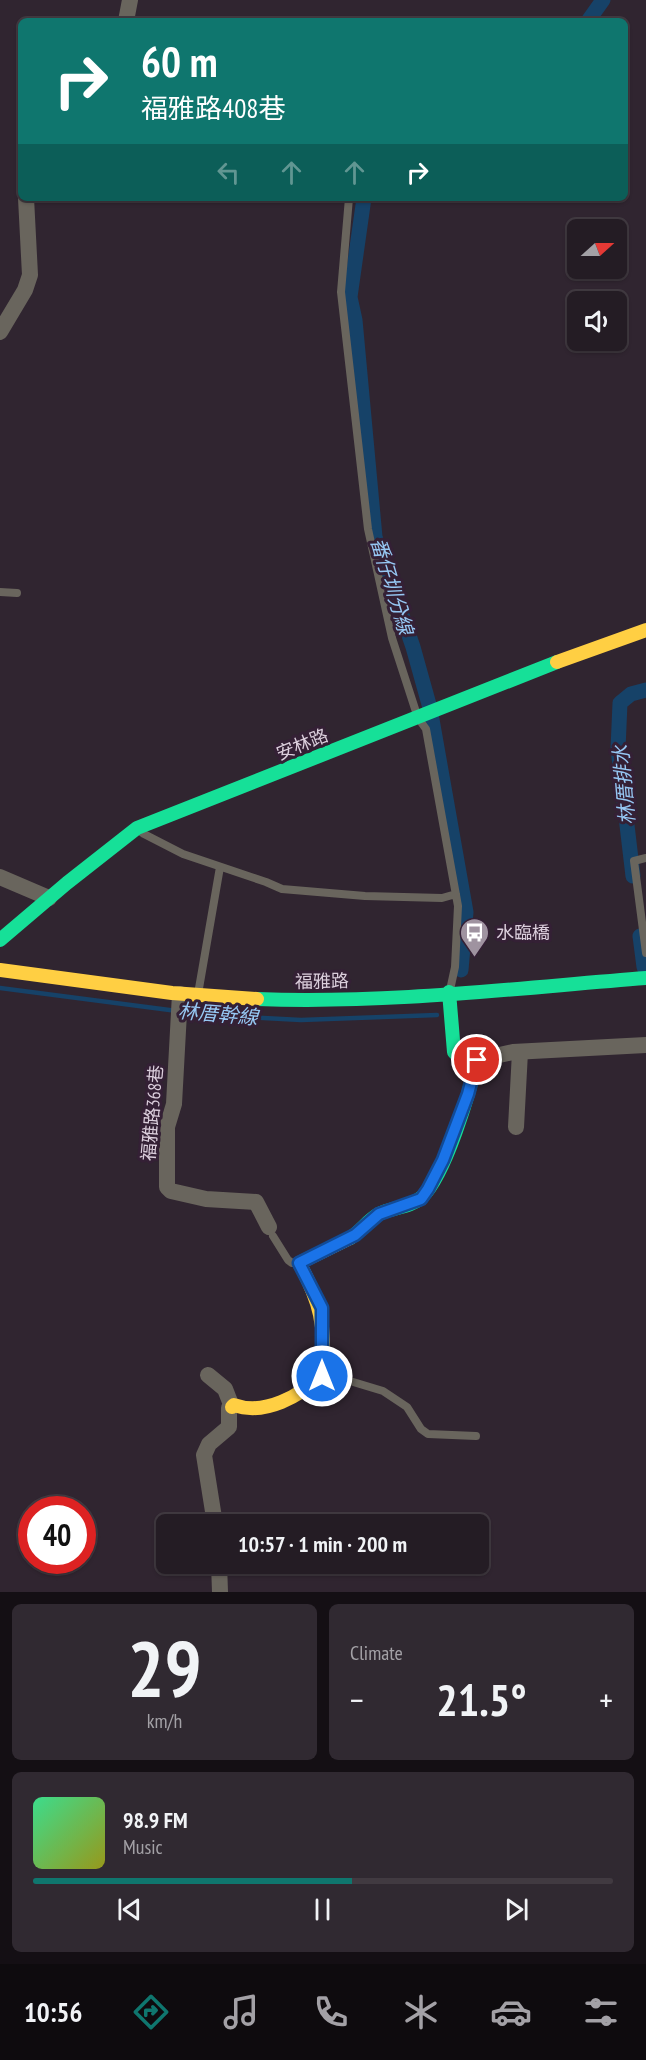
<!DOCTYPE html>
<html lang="en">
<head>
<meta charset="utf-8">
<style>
	body { margin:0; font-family:"PT Sans Narrow","Noto Sans TC",sans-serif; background:#302931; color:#f1f3f6; height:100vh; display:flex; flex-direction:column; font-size:22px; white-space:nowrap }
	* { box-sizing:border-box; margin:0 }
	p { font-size:20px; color:#a3a1a6 }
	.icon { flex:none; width:33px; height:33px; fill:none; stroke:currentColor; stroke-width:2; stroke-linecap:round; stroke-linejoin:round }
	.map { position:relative; height:1592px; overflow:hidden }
	.panel { display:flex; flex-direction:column; gap:12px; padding:12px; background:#140f14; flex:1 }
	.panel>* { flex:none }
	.banner { position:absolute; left:18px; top:18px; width:610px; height:183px; border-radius:9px; box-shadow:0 2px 4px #0004,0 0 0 2px #413a41; background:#0f766e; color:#fff; overflow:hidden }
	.needle { width:39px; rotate:69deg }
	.buttons { position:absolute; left:567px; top:219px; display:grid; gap:12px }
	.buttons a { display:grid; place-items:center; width:60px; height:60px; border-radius:9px; background:#241c24; box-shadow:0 2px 4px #0004,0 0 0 2px #413a41; font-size:30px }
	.speed { position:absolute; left:18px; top:1496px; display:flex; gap:12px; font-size:30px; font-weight:700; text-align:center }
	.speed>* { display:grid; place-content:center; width:78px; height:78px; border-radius:50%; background:#241c24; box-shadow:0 2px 4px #0004,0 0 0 2px #413a41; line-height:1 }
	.speed .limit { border:9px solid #d22; background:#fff; color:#111 }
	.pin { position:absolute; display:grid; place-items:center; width:51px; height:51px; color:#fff; margin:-26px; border:3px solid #fff; border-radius:50%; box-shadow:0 2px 6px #0007 }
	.me { position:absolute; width:66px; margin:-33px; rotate:0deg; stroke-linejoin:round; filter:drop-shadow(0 0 4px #0008) }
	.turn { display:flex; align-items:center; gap:21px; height:126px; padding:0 24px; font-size:27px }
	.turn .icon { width:78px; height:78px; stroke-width:2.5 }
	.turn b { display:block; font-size:42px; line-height:51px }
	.lanes { display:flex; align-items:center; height:57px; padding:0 24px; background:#0003; justify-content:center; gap:30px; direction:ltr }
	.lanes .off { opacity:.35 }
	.big { font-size:45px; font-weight:800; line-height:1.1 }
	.panel .tile { flex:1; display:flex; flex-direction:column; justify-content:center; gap:9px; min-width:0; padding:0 21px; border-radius:9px; background:#302931 }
	.panel .dial { align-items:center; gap:0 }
	.dial b { font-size:78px; line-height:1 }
	.song { display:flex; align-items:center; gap:18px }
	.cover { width:72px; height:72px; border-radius:9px; background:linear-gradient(135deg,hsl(150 70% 55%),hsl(60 70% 35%)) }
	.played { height:6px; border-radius:3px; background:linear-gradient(90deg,#0f766e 55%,#413a41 55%) }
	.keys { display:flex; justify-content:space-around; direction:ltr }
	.heat { display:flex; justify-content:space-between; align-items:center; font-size:33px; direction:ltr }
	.panel .tiles { flex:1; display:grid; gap:12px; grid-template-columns:1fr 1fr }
	.tile:last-child { grid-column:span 2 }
	.trip { position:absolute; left:156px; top:1514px; width:333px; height:60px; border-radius:9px; background:#241c24; box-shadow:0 2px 4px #0004,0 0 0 2px #413a41; font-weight:800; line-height:60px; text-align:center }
	.menu { display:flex; height:96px; justify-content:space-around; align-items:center; background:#0e0b0e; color:#a3a1a6 }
	.menu .icon { width:42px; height:42px }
	.menu .active { color:#0f766e }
	.menu b { font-size:27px; color:#f1f3f6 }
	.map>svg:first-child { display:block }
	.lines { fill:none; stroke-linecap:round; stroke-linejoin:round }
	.stream { stroke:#164268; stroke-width:4.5 }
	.canal { stroke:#164268; stroke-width:15 }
	.lane { stroke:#69655d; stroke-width:8 }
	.street { stroke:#69655d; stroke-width:16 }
	.fast { stroke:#16e098; stroke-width:14 }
	.slow { stroke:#ffcf43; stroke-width:14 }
	.route-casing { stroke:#114b97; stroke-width:15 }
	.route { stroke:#1a73e8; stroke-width:10 }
	.labels { text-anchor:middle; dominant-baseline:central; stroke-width:6; stroke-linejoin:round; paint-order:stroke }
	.street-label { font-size:18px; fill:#dbcedc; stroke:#342035 }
	.poi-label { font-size:18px; fill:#dbcedc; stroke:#342035; text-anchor:start }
	.water-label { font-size:20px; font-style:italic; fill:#96c7f3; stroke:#342035 }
</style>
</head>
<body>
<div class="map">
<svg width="646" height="1592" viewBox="0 0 646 1592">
	<rect width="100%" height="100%" fill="#302530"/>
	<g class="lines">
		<path class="stream" d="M0,988L208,1015L301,1020L437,1015"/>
		<path class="canal" d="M588,21L603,0
			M364,198L350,297L355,320L375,537L413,647L430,708L466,912L461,970
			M633,876L618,749L620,703L631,694L646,690
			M640,936L644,967"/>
		<path class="lane" d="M349,198L341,292L368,529L392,638L418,718L426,729L458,906L455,967L450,990
			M0,592L17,593
			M140,831L144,834L183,854L266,882L282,889L365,896L442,898L456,894
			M646,858L634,861L646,953
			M198,994L220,867
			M273,1236L288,1260L292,1263H297
			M322,1375H330L383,1391L407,1407L421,1429L428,1434L476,1436"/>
		<path class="street" d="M126,21L130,0
			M0,332L25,290L30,275L26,198
			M0,877L49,898
			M180,994L174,1104L167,1127V1187L171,1191L206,1199L256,1202L269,1227
			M477,1060L513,1052L646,1045
			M516,1127L520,1052
			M208,1375L225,1389L232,1407L229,1408V1427L209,1444L204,1455L215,1524
			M219,1563L220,1592"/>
		<path class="fast" d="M0,940L67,883L137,828L557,662
			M257,999C387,1004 517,988 646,978
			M350,1238C361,1231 368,1220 379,1214C392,1207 410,1208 422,1197C446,1173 469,1094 477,1060V1056L460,1058L454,1052L449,992"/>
		<path class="slow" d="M557,662L646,630
			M0,970L172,993L257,999
			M232,1407L234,1405C265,1416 300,1396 322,1375L320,1371C328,1329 319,1299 299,1263L350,1238"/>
	</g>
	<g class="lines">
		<defs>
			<path id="route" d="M322,1376V1308L299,1263L355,1235L379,1214L421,1199L428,1189L443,1160L468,1094L477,1060"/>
		</defs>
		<use href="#route" class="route-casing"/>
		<use href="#route" class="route"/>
	</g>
	<defs>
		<symbol id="bus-pin" viewBox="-11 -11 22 30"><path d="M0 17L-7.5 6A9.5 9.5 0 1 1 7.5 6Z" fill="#9f93a0" stroke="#342035"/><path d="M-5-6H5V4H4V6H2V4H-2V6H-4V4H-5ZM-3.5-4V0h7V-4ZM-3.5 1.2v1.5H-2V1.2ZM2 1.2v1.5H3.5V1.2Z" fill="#fff"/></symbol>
	</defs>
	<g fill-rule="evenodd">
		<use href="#bus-pin" x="458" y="916" width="33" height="45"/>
	</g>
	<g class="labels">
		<g class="street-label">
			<text transform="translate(302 744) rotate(-22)">安林路</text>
			<text transform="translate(322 981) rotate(-1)">福雅路</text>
			<text transform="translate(152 1113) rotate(-85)">福雅路368巷</text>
		</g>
		<g class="poi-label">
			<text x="496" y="932">水臨橋</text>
		</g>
		<g class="water-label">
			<text transform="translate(392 586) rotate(73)">番仔圳分線</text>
			<text transform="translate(624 785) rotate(-95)">林厝排水</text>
			<text transform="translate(218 1014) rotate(5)">林厝幹線</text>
		</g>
	</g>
</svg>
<div class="buttons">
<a><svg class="needle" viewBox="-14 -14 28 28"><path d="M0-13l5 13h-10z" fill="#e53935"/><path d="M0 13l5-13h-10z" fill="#a3a1a6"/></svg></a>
<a><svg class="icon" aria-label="sound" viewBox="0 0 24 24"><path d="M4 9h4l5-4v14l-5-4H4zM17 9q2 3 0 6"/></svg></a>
</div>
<div class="speed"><div class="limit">40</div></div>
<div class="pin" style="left:477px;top:1060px;background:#d93025"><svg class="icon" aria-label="arrive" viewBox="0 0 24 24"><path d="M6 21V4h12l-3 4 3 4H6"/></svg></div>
<svg class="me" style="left:322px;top:1376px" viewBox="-20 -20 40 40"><circle r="17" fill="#1a73e8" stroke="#fff" stroke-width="3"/><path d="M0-11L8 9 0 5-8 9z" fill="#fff"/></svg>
<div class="trip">10:57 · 1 min · 200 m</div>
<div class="banner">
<div class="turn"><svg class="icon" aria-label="right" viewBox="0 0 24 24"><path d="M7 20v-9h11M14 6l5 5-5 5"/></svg><div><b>60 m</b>福雅路408巷</div></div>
<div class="lanes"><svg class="icon off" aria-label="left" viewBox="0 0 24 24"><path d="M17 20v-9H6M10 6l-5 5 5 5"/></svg><svg class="icon off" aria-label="ahead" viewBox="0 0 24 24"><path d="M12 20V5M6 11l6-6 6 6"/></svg><svg class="icon off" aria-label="ahead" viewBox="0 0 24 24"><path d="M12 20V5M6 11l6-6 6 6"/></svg><svg class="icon" aria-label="right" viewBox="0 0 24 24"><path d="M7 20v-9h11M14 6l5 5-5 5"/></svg></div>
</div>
</div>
<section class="panel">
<div class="tiles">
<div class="tile dial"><b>29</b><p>km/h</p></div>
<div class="tile"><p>Climate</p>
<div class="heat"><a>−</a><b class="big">21.5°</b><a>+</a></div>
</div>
<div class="tile">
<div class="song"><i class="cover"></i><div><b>98.9 FM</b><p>Music</p></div></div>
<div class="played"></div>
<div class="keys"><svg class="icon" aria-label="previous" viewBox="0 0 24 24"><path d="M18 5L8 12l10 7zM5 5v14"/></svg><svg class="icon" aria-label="pause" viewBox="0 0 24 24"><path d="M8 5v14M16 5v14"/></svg><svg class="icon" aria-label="next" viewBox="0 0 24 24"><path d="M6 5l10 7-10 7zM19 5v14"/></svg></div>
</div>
</div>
</section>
<nav class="menu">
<b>10:56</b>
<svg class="icon active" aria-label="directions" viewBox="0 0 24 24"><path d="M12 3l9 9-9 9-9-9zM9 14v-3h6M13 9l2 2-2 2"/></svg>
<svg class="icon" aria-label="music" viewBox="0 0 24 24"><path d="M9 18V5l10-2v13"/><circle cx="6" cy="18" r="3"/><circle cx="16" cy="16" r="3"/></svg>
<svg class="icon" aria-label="phone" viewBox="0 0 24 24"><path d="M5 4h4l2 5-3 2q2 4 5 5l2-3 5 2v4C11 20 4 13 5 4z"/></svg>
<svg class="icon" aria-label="climate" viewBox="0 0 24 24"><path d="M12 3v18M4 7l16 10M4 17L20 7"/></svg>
<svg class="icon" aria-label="car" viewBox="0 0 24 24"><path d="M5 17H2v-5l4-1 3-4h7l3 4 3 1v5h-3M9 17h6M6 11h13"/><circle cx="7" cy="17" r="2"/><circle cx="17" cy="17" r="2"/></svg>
<svg class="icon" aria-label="filters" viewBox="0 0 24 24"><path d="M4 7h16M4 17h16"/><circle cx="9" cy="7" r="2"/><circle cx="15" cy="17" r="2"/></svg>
</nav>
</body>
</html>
